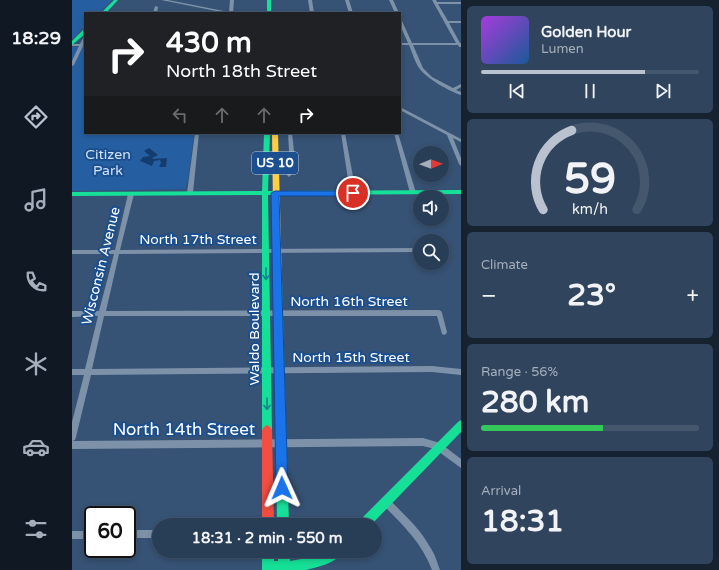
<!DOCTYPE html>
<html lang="en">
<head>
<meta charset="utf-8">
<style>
	body { margin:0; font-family:"Varela Round",sans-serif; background:#30455d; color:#f1f3f6; height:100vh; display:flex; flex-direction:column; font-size:15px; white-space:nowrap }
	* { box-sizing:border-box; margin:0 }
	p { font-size:13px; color:#a5aeba }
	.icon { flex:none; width:22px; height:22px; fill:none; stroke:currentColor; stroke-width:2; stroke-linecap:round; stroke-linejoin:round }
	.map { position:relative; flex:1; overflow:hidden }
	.sheet { display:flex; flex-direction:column; gap:6px; padding:6px; background:#162230; width:258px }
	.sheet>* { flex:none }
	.banner { position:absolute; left:12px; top:12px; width:317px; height:122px; border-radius:0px; box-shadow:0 2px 6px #0003,0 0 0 1px #44576d; background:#202124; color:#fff; overflow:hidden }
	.needle { width:26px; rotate:89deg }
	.fabs { position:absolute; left:341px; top:146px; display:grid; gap:8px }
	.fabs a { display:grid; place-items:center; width:36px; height:36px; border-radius:50%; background:#283e57; box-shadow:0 2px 6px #0003,0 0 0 1px #44576d; font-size:20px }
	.speed { position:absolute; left:12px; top:506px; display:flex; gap:8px; font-size:20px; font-weight:700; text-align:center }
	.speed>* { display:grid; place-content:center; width:52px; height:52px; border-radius:50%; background:#283e57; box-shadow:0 2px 6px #0003,0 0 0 1px #44576d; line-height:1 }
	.speed .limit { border:2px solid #111; border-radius:6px; background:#fff; color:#111 }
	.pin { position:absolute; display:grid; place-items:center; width:34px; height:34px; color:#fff; margin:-17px; border:2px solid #fff; border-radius:50%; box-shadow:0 1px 4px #0007 }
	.me { position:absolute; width:44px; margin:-22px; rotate:359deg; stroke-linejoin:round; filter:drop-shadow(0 0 3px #0008) }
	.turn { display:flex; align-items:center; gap:14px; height:84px; padding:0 16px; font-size:18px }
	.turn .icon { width:52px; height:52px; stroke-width:2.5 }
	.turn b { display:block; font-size:28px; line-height:34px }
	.lanes { display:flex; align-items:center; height:38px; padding:0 16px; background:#0003; justify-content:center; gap:20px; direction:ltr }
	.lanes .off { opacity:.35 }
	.big { font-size:30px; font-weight:800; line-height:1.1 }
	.sheet .tile { flex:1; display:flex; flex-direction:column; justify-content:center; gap:6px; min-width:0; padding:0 14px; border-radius:6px; background:#30455d }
	.sheet .dial { align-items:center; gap:0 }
	.dial svg { height:104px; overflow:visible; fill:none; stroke:#44576d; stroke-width:7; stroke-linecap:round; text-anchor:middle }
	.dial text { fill:#f1f3f6; stroke:none }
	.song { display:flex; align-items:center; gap:12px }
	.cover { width:48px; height:48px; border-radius:6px; background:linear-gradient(135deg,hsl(280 70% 55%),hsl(210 70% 35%)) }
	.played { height:4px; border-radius:2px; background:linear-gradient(90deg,#b9c2ce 75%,#44576d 75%) }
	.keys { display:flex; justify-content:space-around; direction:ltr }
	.heat { display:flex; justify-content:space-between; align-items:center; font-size:22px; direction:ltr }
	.charge { height:6px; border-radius:3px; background:linear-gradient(90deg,#34c759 56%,#44576d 0) }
	.trip { position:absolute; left:80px; top:518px; width:230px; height:40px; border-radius:20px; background:#283e57; box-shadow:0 2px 6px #0003,0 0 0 1px #44576d; font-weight:800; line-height:40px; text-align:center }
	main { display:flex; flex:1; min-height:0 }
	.tab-bar { display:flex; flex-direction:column; width:72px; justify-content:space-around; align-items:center; background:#101923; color:#a5aeba }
	.tab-bar .icon { width:28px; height:28px }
	.tab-bar .active { color:#b9c2ce }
	.tab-bar b { font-size:18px; color:#f1f3f6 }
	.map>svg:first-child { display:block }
	.green { fill:#265fa1 }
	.water { fill:#153c6e }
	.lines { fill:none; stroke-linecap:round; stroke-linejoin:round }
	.street { fill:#7d92a8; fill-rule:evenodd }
	.fast { fill:#16e098; fill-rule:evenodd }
	.slow { fill:#ffcf43; fill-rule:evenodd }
	.jam { fill:#f24e42; fill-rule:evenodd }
	.oneway { stroke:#198292 }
	.route { fill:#1a73e8; stroke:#114b97 }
	.labels { text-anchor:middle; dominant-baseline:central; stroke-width:4; stroke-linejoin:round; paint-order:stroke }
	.shield { fill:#1b4f8f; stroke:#bbcadd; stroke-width:1 }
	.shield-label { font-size:13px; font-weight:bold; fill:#fff }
	.park-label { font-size:14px; fill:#cfe3fa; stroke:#1b4f8f }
	.street-label { font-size:14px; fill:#fff; stroke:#1b4f8f }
	.near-street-label { font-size:17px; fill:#fff; stroke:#1b4f8f }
</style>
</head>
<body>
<main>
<nav class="tab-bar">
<b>18:29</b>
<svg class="icon active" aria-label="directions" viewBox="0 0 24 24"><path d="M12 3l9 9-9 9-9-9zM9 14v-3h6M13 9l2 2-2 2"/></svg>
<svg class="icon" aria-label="music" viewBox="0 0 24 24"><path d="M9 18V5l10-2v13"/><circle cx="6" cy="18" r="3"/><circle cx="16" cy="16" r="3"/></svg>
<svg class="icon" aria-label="phone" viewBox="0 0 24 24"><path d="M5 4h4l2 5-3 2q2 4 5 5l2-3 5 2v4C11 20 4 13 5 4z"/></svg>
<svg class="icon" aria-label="climate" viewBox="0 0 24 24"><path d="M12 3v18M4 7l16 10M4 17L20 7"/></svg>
<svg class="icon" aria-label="car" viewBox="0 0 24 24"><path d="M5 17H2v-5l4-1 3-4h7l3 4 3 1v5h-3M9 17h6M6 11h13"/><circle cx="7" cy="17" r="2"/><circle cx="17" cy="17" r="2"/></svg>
<svg class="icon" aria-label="filters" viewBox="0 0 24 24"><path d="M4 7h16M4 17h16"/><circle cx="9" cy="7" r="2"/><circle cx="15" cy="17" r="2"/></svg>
</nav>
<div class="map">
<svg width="389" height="570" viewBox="0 0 389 570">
	<rect width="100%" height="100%" fill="#365274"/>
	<path class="green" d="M0,0H40L27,13H13V26L0,39Z
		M0,47H13V133H122L116,180L113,189L0,191Z"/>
	<path class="water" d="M77,148L86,155L80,158L81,159L95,158L94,167H87L89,163L88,160L82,161L80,166L68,161L71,157L78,156L72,151Z"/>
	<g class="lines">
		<path class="street" d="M89,0H96L157,12L158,0H162L161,13H154Z
			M236,0H240L242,13H238Z
			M273,0H277L281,13H277Z
			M317,0H321L327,13H323Z
			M360,0H364L365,2H389V4H366L376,21H389V23H377L388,43H389V47H387L386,45H341L351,68L360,77L381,88L389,84V87L384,90L389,92V95C377,91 355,79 347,68C343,62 340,52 337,45H328V43H336L328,25V20L330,21L340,43H384Z
			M83,6L86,7L85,13H81Z
			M12,36H13V41L12,44H13V46H11L2,65L0,66V61L7,46H0V44H8Z
			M328,107L389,139V142L381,138L389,158V166L387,164L375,135L328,110Z
			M123,133H127L121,193L118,195L115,193Z
			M216,133H220C221,144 226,170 217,177L215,175L218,168Z
			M269,133H273L284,193L281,195L278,193Z
			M322,133H326L344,193L343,194H339L338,193Z
			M59,192L62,194L48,250L348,248V252L47,254L34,311L367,310L369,311L370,313L375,332L374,334L372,335L370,334L365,316H32L20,369L360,366L389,369V375L360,372L19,375L4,437L3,440L0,441V422L12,375H0V369H13L26,316L0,317V311H27L42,254H0V250H43L56,194Z
			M351,438L368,443L389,459V468L363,449L351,446L0,449V441Z
			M314,498L317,499C331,514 348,528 358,547C363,554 365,562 368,570H360C350,543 331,525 311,505L310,502L311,499Z
			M55,530H87V538H55Z
			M0,531H21V539H0Z"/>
		<path class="fast" d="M42,0H46L34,13H29Z
			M195,0H199V13H195Z
			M11,30H13V34L0,45V41Z
			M192,133H198L196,191L389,190V194L196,195L200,430L198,433L195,435L192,433L190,430V195L0,196V192L190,191Z
			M206,276L210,279L217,525H205L202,279Z
			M389,420V432L299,525H285L287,521L386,422Z
			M190,551H202V561H206V551H218V561L241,557L255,551H271C266,563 245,567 234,570H190Z"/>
		<path class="slow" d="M200,133H206L210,279L206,282L202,279Z"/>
		<path class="jam" d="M195,425L198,427L200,430L202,525H190V430L192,427Z"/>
	</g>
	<defs><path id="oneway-shaft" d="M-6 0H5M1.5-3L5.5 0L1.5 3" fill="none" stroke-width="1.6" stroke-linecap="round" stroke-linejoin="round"/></defs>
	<g class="oneway">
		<use href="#oneway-shaft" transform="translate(194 274) rotate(90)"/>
		<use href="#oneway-shaft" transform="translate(195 404) rotate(90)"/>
	</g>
	<path class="route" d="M203,191H281L285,193L281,196H207L216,488L214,492L210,494L206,492L204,488L199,193Z"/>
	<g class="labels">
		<rect class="shield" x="180" y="152" width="46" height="22" rx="3"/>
		<g class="shield-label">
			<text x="203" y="163">US 10</text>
		</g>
		<g class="park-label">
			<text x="36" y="154">Citizen<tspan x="36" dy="16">Park</tspan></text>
		</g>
		<g class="street-label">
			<text x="126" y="239">North 17th Street</text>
			<text transform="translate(29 266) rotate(-76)">Wisconsin Avenue</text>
			<text x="277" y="301">North 16th Street</text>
			<text transform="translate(182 329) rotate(-90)">Waldo Boulevard</text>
			<text x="279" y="357">North 15th Street</text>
		</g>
		<g class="near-street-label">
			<text x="112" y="429">North 14th Street</text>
		</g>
	</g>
</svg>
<div class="fabs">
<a><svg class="needle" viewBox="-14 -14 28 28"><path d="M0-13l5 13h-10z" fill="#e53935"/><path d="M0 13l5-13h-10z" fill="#a5aeba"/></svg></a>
<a><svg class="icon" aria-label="sound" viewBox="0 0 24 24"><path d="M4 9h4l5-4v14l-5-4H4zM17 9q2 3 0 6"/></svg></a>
<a><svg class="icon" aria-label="search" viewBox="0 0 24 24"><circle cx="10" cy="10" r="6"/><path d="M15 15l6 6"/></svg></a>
</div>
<div class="speed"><div class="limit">60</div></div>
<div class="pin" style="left:281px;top:193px;background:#d93025"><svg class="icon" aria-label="arrive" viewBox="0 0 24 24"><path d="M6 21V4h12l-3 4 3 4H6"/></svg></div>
<svg class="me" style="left:210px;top:488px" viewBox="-20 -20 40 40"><path d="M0-17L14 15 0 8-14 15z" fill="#1a73e8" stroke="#fff" stroke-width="4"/></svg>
<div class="trip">18:31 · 2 min · 550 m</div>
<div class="banner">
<div class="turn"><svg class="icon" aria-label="right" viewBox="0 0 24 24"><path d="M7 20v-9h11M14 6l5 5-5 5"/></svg><div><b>430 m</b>North 18th Street</div></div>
<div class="lanes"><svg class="icon off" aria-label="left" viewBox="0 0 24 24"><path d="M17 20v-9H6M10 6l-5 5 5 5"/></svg><svg class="icon off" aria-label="ahead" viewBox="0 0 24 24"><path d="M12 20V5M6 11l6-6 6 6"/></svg><svg class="icon off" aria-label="ahead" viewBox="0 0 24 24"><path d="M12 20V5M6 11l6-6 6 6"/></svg><svg class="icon" aria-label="right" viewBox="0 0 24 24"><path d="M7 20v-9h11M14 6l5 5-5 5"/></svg></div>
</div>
</div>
<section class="sheet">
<div class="tile">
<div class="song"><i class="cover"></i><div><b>Golden Hour</b><p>Lumen</p></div></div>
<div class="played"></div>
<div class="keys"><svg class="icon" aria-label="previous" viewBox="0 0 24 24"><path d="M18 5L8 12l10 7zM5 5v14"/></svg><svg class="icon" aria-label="pause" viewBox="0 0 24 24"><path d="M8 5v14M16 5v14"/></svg><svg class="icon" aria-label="next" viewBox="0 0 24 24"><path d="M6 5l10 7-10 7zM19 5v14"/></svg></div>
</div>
<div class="tile dial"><svg viewBox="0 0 100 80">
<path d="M14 69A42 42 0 1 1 86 69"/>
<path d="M14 69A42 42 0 0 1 36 8" stroke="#b9c2ce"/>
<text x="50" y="56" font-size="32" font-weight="700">59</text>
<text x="50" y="72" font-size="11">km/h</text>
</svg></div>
<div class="tile"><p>Climate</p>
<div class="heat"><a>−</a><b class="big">23°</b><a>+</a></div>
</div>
<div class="tile"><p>Range · 56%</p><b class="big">280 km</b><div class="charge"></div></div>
<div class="tile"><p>Arrival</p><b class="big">18:31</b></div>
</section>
</main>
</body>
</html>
